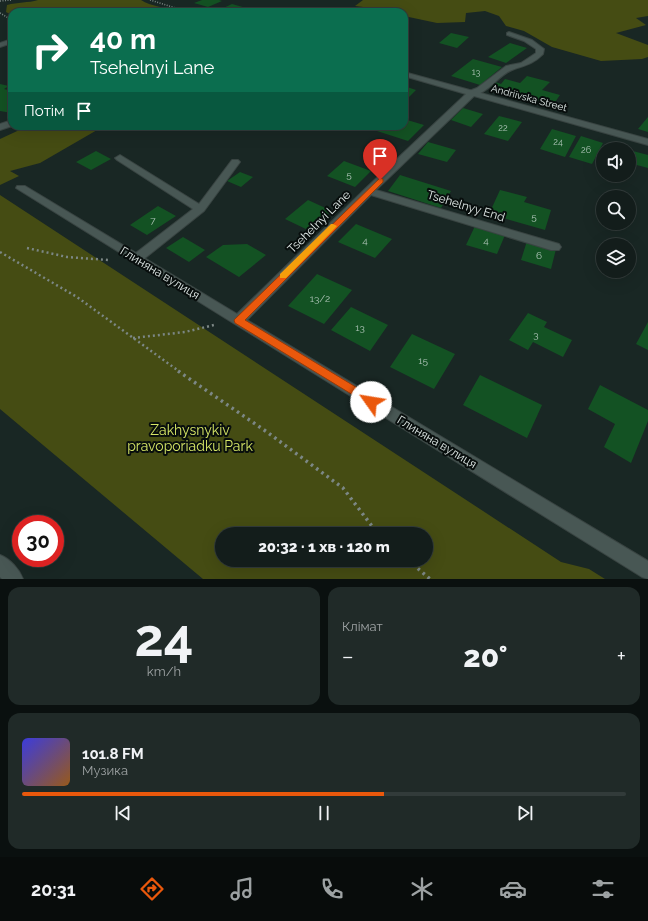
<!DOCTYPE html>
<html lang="uk">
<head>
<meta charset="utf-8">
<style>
	body { margin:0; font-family:Raleway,sans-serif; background:#202a28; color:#f1f3f6; height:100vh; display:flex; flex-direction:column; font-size:15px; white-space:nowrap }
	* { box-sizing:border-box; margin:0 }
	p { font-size:13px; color:#9da2a3 }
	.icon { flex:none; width:22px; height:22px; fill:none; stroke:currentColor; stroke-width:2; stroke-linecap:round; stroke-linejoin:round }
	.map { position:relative; height:579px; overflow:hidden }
	.side { display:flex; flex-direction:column; gap:8px; padding:8px; background:#0a100f; flex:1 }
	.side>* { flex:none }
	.banner { position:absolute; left:8px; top:8px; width:400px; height:122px; border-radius:12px; box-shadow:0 4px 16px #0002,0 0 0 1px #323b3a; background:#0b6e4f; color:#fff; overflow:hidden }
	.tools { position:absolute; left:596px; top:142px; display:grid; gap:8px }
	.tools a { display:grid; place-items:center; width:40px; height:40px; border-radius:50%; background:#131d1b; box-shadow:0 4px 16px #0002,0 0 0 1px #323b3a; font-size:20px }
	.speed { position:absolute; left:12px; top:515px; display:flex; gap:8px; font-size:20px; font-weight:700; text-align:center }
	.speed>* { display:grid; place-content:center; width:52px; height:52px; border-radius:50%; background:#131d1b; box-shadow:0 4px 16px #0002,0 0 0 1px #323b3a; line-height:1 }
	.speed .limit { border:6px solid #d22; background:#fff; color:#111 }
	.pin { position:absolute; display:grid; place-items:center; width:34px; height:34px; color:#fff; margin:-41px -17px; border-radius:50% 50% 50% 0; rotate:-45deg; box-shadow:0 0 4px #0007 }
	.pin .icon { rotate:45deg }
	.me { position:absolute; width:44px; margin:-22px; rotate:302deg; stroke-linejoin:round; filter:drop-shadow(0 0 3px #0008) }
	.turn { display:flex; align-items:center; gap:14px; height:84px; padding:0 16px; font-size:18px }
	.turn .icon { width:52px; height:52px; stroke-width:2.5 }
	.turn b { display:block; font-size:28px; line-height:34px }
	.then { display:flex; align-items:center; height:38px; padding:0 16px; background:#0003; gap:8px; font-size:15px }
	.big { font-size:30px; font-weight:800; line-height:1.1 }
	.side .widget { flex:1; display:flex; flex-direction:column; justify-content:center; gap:6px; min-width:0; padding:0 14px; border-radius:12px; background:#202a28 }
	.side .dial { align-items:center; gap:0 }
	.dial b { font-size:52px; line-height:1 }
	.song { display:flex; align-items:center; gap:12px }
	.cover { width:48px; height:48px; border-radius:6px; background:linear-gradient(135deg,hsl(240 70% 55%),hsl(30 70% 35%)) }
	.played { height:4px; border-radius:2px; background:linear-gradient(90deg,#ea580c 60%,#323b3a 60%) }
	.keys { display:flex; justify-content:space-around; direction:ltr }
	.heat { display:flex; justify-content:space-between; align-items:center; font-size:22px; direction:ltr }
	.side .tiles { flex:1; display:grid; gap:8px; grid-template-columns:1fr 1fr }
	.widget:last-child { grid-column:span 2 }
	.trip { position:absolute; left:215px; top:527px; width:218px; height:40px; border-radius:20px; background:#131d1b; box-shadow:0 4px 16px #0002,0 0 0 1px #323b3a; font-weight:800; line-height:40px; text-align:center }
	.menu { display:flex; height:64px; justify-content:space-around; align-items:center; background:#080c0b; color:#9da2a3 }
	.menu .icon { width:28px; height:28px }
	.menu .on { color:#ea580c }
	.menu b { font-size:18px; color:#f1f3f6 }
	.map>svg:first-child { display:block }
	.green { fill:#454c13; fill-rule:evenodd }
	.building { fill:#135223 }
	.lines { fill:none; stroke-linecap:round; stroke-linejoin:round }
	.lane-casing { stroke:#394442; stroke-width:2 }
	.street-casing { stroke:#394442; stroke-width:2 }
	.secondary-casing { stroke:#394442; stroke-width:2 }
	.path-far2 { stroke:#7c8785; stroke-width:1.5; stroke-dasharray:1 1.5; stroke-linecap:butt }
	.path-far1 { stroke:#7c8785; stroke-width:2.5; stroke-dasharray:2 3; stroke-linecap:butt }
	.path { stroke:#7c8785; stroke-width:3.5; stroke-dasharray:2.5 4; stroke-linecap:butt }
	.lane { fill:#485754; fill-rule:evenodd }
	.street { fill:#485754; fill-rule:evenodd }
	.secondary { fill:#485754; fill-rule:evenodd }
	.route { fill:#ea580c; stroke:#983908 }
	.slow { fill:#f59e0b }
	.labels { text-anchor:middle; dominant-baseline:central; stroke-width:4; stroke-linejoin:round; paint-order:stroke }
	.far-number-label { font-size:9px; fill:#aec4b7 }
	.far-street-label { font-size:10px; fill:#e1eae8; stroke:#080e0d }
	.number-label { font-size:10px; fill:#aec4b7 }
	.street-label { font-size:12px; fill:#e1eae8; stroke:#080e0d }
	.near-park-label { font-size:14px; fill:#d6e666; stroke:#080e0d }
</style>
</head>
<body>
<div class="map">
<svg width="648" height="579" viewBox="0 0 648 579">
	<rect width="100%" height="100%" fill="#192724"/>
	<path class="green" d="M38,0H141C151,7 165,6 176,12H142L125,8L100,7L58,12H12V15L6,12L7,5C18,2 28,3 38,0Z
		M363,0H648V16L636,18L646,25L616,33L648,45V57L642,59L601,61L552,47L524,31L506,26L499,16L485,11L466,13L465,22L437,23L404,16V12C388,12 372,8 355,6Z
		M28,126H104L40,163L10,171L19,176L0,185V139Z
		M0,195L561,562L589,569L605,579H203L0,409ZM222,534H426V560H222Z"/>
	<path class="building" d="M202,0H219L222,1L208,7L194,3Z
		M232,4L250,9L244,12L217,11Z
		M451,33L469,37L457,48L439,43Z
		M510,43L527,48L506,63L488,57Z
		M473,59L502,67L480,85L451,76Z
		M527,76L550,82L542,90L560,95L553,105L488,86L493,81L501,84L505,79L520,83Z
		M0,84L9,86L4,89L12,91V113L0,111Z
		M404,86L416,90L404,102Z
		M463,108L483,114L471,127L451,120Z
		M499,116L522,122L508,141L484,134Z
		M648,117V132L638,129Z
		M404,119L424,125L408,141L377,131L382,126H404Z
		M131,126H150L143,131Z
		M552,129L576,136L565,157L540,149Z
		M581,136L603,143L592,164L569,157Z
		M428,142L456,150L447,162L418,154Z
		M379,149L391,154L376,167L364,161Z
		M629,150L648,155V168L629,163Z
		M96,151L111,159L91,170L76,162Z
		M344,161L371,171L355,187L327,176Z
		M240,172L253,177L241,187L227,181Z
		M400,175L451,191L441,208L388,191Z
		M500,190L527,197L524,202L551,210L545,230L489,214Z
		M308,200L332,211L310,231L285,219Z
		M158,206L176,216L147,235L130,225Z
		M356,224L392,239L375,258L338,242Z
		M475,226L505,235L497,254L466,245Z
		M183,237L205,250L189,262L166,248Z
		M527,241L556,249L551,269L521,260Z
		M247,244L266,255L239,277L206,257L223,245Z
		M317,274L352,290L324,324L288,306Z
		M351,307L388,325L370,351L331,330Z
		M528,313L547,322L544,327L572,340L563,357L533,342L528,350L509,340Z
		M648,322V350L636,344Z
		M412,334L455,354L434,389L390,367Z
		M480,375L542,405L527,438L463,405Z
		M600,385L648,410V421L631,463L604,447L615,424L588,409Z"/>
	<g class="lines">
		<defs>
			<path id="lane" d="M509,32L532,40L544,49L543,54C532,65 525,65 512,70C498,75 485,98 469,95V91L477,88L506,66L521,63L536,53V49L524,41L507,35V33Z
				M12,39V43L0,47V43Z
				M12,120V126L0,130V124Z
				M120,155L199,204L232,160H238L240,162L204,211L140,262L136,263L130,259L132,256L193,209L117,160L115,158Z"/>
			<path id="street" d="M404,72L648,139V145L474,96L376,190L559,244L561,247L559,250H551L371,195L247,320L648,561V579L642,577L16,188L17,186H25L237,314L365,189L466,94L404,76Z"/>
			<path id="secondary" d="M0,555C10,559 19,569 23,579H2L0,577Z"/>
		</defs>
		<use href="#lane" class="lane-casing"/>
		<use href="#street" class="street-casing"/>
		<use href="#secondary" class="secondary-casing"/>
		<path class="path-far2" d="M150,0L188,12
			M0,1L12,0
			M0,13L12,20"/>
		<path class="path-far1" d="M27,248L67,257L108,260
			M0,252L77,297L180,372
			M133,338L185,332L214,325"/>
		<path class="path" d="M178,371L267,432L343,488L378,534
			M408,560L430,579"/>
		<use href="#lane" class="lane"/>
		<use href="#street" class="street"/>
		<use href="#secondary" class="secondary"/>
	</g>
	<path class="route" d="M380,178L383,179V182L245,320L374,398L376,402L374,405L371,406L235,323L234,320Z"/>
	<path class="slow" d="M331,224H333L337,226L286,278H280V274Z"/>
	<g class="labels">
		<g class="far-number-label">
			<text x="476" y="72">13</text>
			<text x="503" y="128">22</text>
			<text x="558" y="142">24</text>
			<text x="586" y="150">26</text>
		</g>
		<g class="far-street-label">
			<text transform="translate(529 98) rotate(15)">Andriivska Street</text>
		</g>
		<g class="number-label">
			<text x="349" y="174">5</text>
			<text x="534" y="216">5</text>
			<text x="153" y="220">7</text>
			<text x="365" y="240">4</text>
			<text x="486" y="240">4</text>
			<text x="539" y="255">6</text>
			<text x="320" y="298">13/2</text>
			<text x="360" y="327">13</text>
			<text x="536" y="334">3</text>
			<text x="423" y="360">15</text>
		</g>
		<g class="street-label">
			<text transform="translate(466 206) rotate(17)">Tsehelnyy End</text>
			<text transform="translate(319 222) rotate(-45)">Tsehelnyi Lane</text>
			<text transform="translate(160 273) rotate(31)">Глиняна вулиця</text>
			<text transform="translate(437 442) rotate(31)">Глиняна вулиця</text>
		</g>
		<g class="near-park-label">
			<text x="190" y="430">Zakhysnykiv<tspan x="190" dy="16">pravoporiadku Park</tspan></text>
		</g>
	</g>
</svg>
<div class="tools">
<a><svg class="icon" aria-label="sound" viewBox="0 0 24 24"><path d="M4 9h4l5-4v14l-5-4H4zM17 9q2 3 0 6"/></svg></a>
<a><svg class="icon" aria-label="search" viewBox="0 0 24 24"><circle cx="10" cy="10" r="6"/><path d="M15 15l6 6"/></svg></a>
<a><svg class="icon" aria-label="layers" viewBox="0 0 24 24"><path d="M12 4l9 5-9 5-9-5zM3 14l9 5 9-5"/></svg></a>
</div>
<div class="speed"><div class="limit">30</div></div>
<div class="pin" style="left:380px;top:180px;background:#d93025"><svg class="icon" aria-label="arrive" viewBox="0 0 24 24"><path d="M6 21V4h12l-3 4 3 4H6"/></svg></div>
<svg class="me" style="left:371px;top:402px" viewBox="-20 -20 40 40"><circle r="19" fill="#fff"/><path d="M0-13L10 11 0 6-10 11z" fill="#ea580c"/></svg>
<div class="trip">20:32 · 1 хв · 120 m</div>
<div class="banner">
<div class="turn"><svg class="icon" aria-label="right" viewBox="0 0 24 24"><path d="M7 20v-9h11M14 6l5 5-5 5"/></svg><div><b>40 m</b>Tsehelnyi Lane</div></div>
<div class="then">Потім<svg class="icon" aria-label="arrive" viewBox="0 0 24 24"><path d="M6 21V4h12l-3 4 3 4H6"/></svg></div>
</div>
</div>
<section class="side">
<div class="tiles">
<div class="widget dial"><b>24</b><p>km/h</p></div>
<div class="widget"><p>Клімат</p>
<div class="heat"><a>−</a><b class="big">20°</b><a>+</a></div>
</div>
<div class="widget">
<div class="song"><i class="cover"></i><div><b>101.8 FM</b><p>Музика</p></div></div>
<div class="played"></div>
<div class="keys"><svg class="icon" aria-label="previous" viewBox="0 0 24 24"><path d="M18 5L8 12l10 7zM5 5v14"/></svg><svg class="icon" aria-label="pause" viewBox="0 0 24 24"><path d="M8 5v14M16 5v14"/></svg><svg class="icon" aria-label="next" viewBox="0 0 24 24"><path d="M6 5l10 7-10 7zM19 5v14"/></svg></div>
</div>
</div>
</section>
<nav class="menu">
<b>20:31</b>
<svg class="icon on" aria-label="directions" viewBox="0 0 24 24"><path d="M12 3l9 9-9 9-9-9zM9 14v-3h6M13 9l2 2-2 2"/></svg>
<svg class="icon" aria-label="music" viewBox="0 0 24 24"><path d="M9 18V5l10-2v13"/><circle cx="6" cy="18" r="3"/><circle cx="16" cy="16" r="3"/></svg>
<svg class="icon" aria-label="phone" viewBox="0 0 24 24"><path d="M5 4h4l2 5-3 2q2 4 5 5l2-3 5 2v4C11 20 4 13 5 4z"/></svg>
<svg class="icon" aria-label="climate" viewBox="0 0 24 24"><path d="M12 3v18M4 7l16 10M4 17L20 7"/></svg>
<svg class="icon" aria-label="car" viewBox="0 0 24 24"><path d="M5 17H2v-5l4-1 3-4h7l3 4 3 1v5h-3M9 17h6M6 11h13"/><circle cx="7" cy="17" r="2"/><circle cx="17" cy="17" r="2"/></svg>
<svg class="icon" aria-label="filters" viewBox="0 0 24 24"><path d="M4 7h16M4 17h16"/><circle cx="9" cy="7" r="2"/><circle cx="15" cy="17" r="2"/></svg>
</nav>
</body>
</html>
